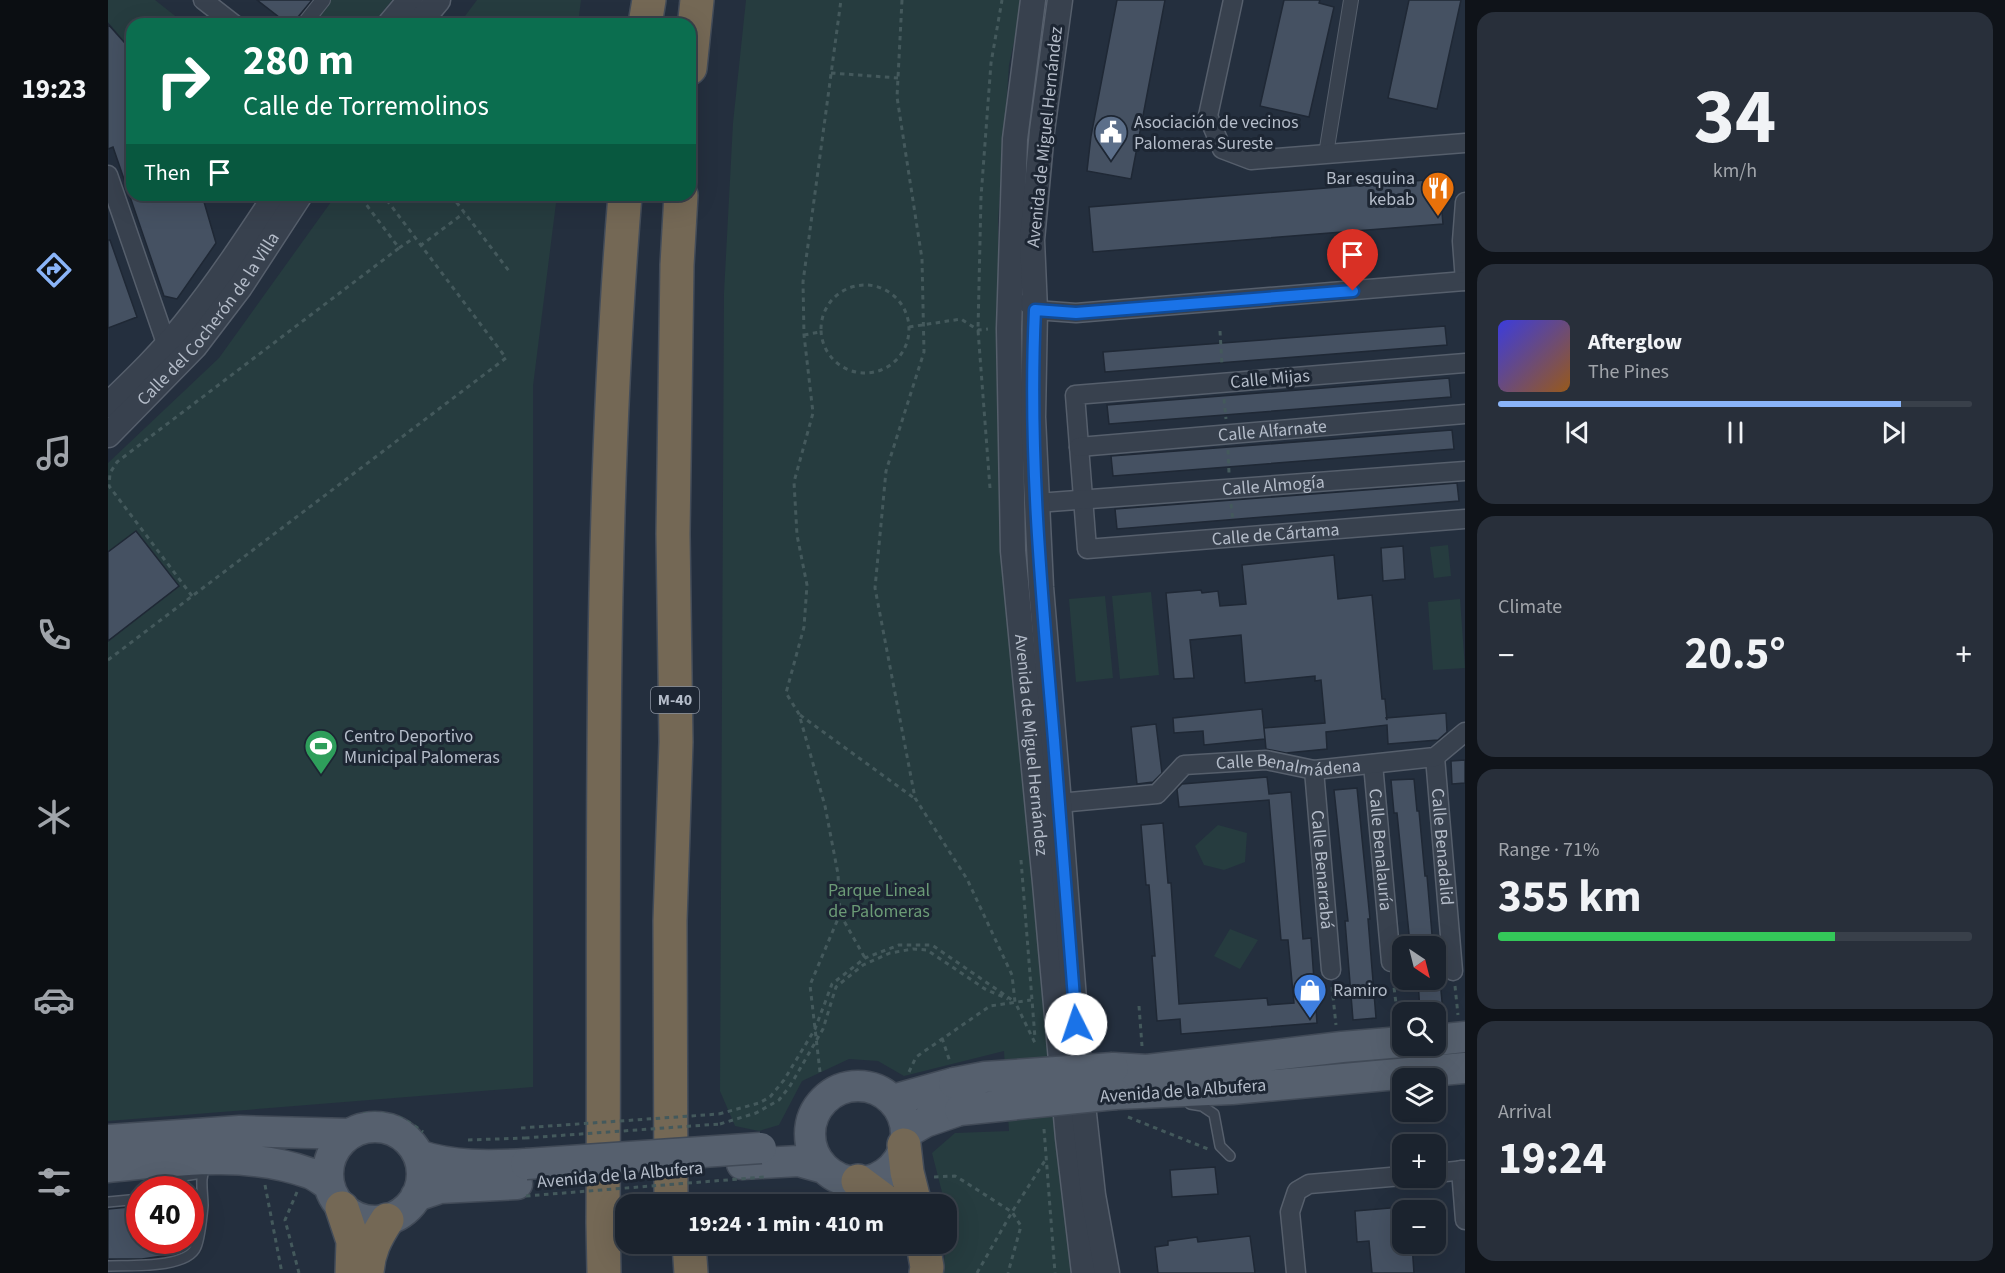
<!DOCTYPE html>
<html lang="en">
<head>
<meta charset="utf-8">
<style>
	body { margin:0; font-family:"Source Sans 3",sans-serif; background:#282f3a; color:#f1f3f6; height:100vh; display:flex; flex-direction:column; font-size:22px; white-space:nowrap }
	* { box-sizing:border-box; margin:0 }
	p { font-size:20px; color:#a0a4aa }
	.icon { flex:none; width:33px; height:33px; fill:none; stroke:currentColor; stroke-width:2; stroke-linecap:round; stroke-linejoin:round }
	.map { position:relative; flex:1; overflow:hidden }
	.details { display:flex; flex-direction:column; gap:12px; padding:12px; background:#0f1319; width:540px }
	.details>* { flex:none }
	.banner { position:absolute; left:18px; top:18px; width:570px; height:183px; border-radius:18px; box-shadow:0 6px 24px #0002,0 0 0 2px #39404a; background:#0b6e4f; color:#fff; overflow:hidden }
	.needle { width:39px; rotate:145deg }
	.fabs { position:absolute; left:1284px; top:936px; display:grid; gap:12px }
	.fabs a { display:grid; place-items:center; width:54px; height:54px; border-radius:12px; background:#1b232e; box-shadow:0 6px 24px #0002,0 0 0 2px #39404a; font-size:30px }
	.speed { position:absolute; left:18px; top:1176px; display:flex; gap:12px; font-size:30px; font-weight:700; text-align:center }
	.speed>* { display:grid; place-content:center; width:78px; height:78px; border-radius:50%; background:#1b232e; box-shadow:0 6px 24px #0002,0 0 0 2px #39404a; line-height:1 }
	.speed .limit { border:9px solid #d22; background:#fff; color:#111 }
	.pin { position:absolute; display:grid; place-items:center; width:51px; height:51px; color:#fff; margin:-62px -26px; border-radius:50% 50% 50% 0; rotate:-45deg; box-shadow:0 0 6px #0007 }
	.pin .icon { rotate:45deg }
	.me { position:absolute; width:66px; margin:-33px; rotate:356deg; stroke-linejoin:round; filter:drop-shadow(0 0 4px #0008) }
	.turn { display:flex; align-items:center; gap:21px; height:126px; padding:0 18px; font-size:27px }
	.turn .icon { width:78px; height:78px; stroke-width:2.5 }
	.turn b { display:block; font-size:42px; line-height:51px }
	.then { display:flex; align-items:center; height:57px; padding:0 18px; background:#0003; gap:12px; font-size:22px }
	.big { font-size:45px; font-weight:700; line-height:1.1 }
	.details .tile { flex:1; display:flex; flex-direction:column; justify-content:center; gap:9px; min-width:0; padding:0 21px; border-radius:18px; background:#282f3a }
	.details .dial { align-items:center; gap:0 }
	.dial b { font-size:78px; line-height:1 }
	.song { display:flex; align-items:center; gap:18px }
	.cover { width:72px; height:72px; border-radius:9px; background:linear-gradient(135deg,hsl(240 70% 55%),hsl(30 70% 35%)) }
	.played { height:6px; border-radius:3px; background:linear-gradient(90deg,#8ab4f8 85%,#39404a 85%) }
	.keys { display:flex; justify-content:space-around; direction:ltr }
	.heat { display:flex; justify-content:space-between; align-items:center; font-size:33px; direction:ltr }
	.charge { height:9px; border-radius:4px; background:linear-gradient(90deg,#34c759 71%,#39404a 0) }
	.trip { position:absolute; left:507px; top:1194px; width:342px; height:60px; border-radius:18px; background:#1b232e; box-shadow:0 6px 24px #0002,0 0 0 2px #39404a; font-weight:700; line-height:60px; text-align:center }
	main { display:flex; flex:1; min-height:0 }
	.tab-bar { display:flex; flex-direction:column; width:108px; justify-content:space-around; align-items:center; background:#0b0e12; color:#a0a4aa }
	.tab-bar .icon { width:42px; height:42px }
	.tab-bar .active { color:#8ab4f8 }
	.tab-bar b { font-size:27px; color:#f1f3f6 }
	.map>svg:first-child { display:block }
	.green { fill:#263c3f }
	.building { fill:#455162; stroke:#1f2835; stroke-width:1.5 }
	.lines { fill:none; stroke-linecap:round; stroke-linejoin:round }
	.service-casing { stroke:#565f6c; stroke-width:12 }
	.pedestrian-casing { stroke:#565f6c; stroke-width:16 }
	.minor-casing { stroke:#565f6c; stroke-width:21 }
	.tertiary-casing { stroke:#565f6c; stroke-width:27 }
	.primary-casing { stroke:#414a57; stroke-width:33 }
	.motorway-casing { stroke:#434c59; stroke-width:36 }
	.path { stroke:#44595c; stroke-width:3; stroke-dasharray:4.5 4.5; stroke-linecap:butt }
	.service { stroke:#38414e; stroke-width:9 }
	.pedestrian { stroke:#38414e; stroke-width:14 }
	.minor { stroke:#38414e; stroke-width:18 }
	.tertiary { stroke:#38414e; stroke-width:24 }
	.primary { stroke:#56606e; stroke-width:30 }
	.motorway { stroke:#746855; stroke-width:33 }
	.primary-bridge-casing { stroke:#414a57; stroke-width:33; stroke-linecap:butt }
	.path-bridge { stroke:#44595c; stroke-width:3; stroke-dasharray:4.5 4.5; stroke-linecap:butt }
	.primary-bridge { stroke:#56606e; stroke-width:30 }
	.route-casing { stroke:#114b97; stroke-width:15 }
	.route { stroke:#1a73e8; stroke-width:10 }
	.labels { text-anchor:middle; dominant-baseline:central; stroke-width:6; stroke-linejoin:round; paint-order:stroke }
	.shield { fill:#1d2633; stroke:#878f9c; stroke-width:1.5 }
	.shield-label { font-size:16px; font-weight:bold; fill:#b4bcc9 }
	.poi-label { font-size:18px; fill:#b4bcc9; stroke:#1d2633; text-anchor:start }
	.street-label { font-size:18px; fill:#b4bcc9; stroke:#1d2633 }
	.park-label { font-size:18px; fill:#6b9a76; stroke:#1d2633 }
</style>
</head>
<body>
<main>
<nav class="tab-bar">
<b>19:23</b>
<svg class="icon active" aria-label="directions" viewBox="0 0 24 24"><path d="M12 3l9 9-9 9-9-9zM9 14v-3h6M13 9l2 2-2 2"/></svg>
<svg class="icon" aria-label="music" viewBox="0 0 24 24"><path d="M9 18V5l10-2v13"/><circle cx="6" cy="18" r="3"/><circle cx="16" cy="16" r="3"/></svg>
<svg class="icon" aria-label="phone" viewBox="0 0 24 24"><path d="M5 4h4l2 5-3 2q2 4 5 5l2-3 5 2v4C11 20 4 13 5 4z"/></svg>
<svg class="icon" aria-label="climate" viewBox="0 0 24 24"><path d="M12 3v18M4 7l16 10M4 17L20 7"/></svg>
<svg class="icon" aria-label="car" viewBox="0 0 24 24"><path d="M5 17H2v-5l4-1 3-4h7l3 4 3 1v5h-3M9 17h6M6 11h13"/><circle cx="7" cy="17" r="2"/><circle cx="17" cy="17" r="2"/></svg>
<svg class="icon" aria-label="filters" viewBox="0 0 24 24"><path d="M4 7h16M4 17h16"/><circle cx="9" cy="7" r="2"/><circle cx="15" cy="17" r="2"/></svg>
</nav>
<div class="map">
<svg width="1357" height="1273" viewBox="0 0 1357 1273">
	<rect width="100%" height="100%" fill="#242f3e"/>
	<path class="green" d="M0,0H47L71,19L65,24H24V51L0,22Z
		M221,0H284L265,24H202Z
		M369,0H473L470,24H351Z
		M638,0H915L901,65L890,221L892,422L952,1160L964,1273H833L843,1228L838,1204H837L824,1153L847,1133L901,1131L896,1051L796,1076L770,1061L741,1059L694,1081L671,1125L651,1131L627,1126L612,1091L616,293L625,123Z
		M228,195H449L425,386V1087L0,1121V463L111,358Z
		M1340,545L1343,576L1326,578L1322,547Z
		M1043,592L1051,675L1012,679L1004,596Z
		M997,596L1005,678L968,682L961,599Z
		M1352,599L1357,668L1325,670L1320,602Z
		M1110,825L1139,833L1137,862L1116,870L1096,865L1087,846Z
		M1122,929L1150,940L1132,969L1106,956Z"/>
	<path class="building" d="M149,0H204L189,18L187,24H180Z
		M1009,0H1057L1023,179L979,171L983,136Z
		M1176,0H1212L1211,3L1226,7L1201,117L1152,106Z
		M1301,0H1353L1329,109L1280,98Z
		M0,24L24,51L23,195H94L108,243L69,299L56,296L5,147L0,149Z
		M1331,179L1335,224L985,252L981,207Z
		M0,240H2L29,317L0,328Z
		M1337,326L1339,345L997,372L995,352Z
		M1341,378L1343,397L1001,424L999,405Z
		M1344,430L1346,449L1005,476L1003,456Z
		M1349,483L1351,501L1009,529L1007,509Z
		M28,531L71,586L0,641V552Z
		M1295,546L1297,579L1275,581L1273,548Z
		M1226,555L1230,599L1264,595L1274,699H1277L1279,720L1278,718L1338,713L1339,732L1330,740L1280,744L1279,725L1218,732L1219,749L1178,753L1158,749L1156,728L1217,723L1213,680L1207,681V676L1137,683L1133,635L1082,640L1086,678L1066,679L1058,593L1093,590L1094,593L1110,591L1112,606L1138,604L1134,565Z
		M1154,709L1157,739L1096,745L1095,731L1066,733L1065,718Z
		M1048,724L1054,773L1045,782L1029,784L1023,727Z
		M1357,760V783L1344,784L1343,761Z
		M1159,777L1161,794L1183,792L1195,939L1203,938L1209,1023L1073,1034L1072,1019L1049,1021L1044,956H1047L1041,885H1038L1033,825L1055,823L1060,883H1063L1071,1004L1159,998L1160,1005L1186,1003L1180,940H1173L1161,800L1071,807L1069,789L1074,784Z
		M1306,779L1309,811H1311L1317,876H1319L1325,946H1307V944H1302L1289,813H1286L1283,780Z
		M1249,788L1262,919H1260L1268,1018L1245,1020L1237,921H1240L1226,790Z
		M1310,980H1332L1335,1012H1312Z
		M1107,1167L1110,1194L1064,1197L1062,1170Z
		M32,1206V1240H61L62,1255L34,1259H0V1209Z
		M1294,1207V1244H1304L1306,1273H1264L1261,1241L1249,1242L1247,1211Z
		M1142,1236L1147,1273H1050L1047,1247L1060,1245V1241L1089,1237L1090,1242Z"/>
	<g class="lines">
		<defs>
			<path id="service" d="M1082,1104L1094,1106L1106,1114L1112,1146L1122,1156
				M56,1190L69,1177L94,1173
				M0,1202L32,1199
				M0,1266C20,1265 79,1269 88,1247C92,1238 94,1216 95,1206C95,1191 91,1178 98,1165"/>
			<path id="pedestrian" d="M196,24L215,0
				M1218,154L1243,0"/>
			<g id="minor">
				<path d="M95,0L126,24"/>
				<path d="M1125,0L1100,116L1114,149L1143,160L1357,143"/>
				<path d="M0,175L59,346"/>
				<path d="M1357,202L1354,241L1357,281"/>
				<path d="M919,303L927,310L968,313L1357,281"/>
				<path id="s1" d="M1357,363L967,395L979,549L1357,519"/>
				<path id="s2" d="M971,447L1357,414"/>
				<path id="s3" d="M929,503L1357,471"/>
				<path id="s4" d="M1327,757L1345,971"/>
				<path id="s5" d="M1265,764L1283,962"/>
				<path id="s6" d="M1206,770L1223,970"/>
				<path id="s7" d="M951,803L1049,794L1076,765L1158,760L1206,770L1327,757L1357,732"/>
				<path d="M1353,1170L1357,1220"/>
				<path d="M1328,1173L1357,1170"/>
				<path d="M1188,1273L1182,1212L1189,1191L1201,1184L1294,1176"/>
			</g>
			<g id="tertiary">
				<path id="s8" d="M925,0L907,139L901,329L905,551L937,883L960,1138L976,1273"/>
				<path d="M952,0L934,131L924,240L927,310L925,417L933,587L951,803L972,1078L985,1195L999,1273"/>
				<path d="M282,24L302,0"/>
				<path d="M310,24L330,0"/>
				<path d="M0,405C27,379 54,353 77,324C110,283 139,239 168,195"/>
				<path id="s9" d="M0,435L87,346L132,287L192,195"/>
			</g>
			<path id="primary" d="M1328,1040L1357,1037
				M1005,1068L1039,1070L1234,1047L1294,1042
				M702 1134a48 48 0 1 1 96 0a48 48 0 1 1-96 0Z
				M1008,1094L1124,1089L1357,1068
				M785,1100L846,1083
				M220 1174a47 47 0 1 1 94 0a47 47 0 1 1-94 0Z
				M798,1133L817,1122L852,1110
				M0,1140L132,1131L242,1134
				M310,1155C344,1167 382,1166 418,1164
				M634,1164L691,1161L716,1168
				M0,1167C65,1161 138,1150 201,1173C208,1175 214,1181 221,1185
				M308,1196L332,1188L409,1184"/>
			<path id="motorway" d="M537,24L541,0
				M582,68L589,0
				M796,1145L799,1172L807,1204
				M750,1181L781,1204
				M563,1204L562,921L568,742L565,534L569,265L573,195
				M234,1208L245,1241L244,1273
				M581,1244L583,1273
				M815,1244L819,1267L818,1273
				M259,1273C260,1252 268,1237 279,1220
				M496,1273L495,1223C497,880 489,537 517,195"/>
		</defs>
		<use href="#service" class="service-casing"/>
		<use href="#pedestrian" class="pedestrian-casing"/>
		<use href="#minor" class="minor-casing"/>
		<use href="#tertiary" class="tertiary-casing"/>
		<use href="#primary" class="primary-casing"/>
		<use href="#motorway" class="motorway-casing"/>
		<path class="path" d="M794,0L789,97L814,259L816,352L778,471L767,588L807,798L859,879L904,975L907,1002L927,1043
			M723,73L790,78
			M343,195L401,271
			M312,246L356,213
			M291,248L306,238
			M713 329a44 44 0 1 1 88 0a44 44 0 1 1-88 0Z
			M801,327L853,319L870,330L880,329
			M1112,331L1114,366
			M696,335L712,332
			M1116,399L1118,419
			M1120,450L1121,473
			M882,488L870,330L873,197L883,63L894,0
			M1123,504L1125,521
			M84,596L1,486L2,473L9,462L291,248L251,195
			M0,660L398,358L275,195
			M692,715L806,798
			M913,860L927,1038
			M732,914L757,958
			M1285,979L1290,1020
			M1347,986L1350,1015
			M1224,987L1228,1025
			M1031,1006L1034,1046
			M834,1038L842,1062
			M712,1072L702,985L732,914L730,874L717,806L691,714L678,693L696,627L699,585L689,535L686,482L705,413L696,335L695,282L733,0
			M801,1072L808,1057L882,1006L923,1000
			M255,1114C279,1111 296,1117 315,1132
			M611,1114L651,1103L662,1097L676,1080L707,1029L724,984L757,958L791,945H824L907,1002
			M1020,1117L1100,1149
			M612,1124L648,1113L671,1100L682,1086L715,1029L728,987L755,965L782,953L805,949L819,950L877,989L900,999
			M936,1129L947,1273
			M360,1140L417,1138
			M826,1177L847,1176L857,1182L904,1212L913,1226L900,1273
			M157,1185L174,1273
			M189,1192L177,1220L191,1273
			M869,1273L904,1212L938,1159"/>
		<use href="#service" class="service"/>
		<use href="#pedestrian" class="pedestrian"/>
		<use href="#minor" class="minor"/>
		<use href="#tertiary" class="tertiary"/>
		<use href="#primary" class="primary"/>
		<use href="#motorway" class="motorway"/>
		<defs>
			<path id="primary-bridge" d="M846,1083L877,1077L1005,1068
				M852,1110L1008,1094
				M418,1164L653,1148"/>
		</defs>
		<use href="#primary-bridge" class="primary-bridge-casing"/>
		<path class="path-bridge" d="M413,1128L611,1114
			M417,1138L612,1124
			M418,1196L656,1177"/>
		<use href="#primary-bridge" class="primary-bridge"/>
	</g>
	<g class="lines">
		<defs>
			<path id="route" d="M968,1024C960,929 954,834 946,740C934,597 920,454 927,310L968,313L1245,291"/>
		</defs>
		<use href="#route" class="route-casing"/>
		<use href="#route" class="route"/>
	</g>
	<defs>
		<symbol id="civic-pin" viewBox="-11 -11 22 30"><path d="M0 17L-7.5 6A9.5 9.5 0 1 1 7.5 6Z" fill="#5c6f8a" stroke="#1d2633"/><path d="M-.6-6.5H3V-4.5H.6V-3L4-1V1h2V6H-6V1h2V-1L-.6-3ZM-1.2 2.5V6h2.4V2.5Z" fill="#fff"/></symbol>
		<symbol id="restaurant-pin" viewBox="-11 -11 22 30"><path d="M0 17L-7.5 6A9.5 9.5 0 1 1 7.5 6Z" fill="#e8710a" stroke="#1d2633"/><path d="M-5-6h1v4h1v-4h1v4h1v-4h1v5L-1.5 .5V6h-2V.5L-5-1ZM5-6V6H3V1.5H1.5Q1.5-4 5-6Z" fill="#fff"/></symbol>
		<symbol id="stadium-pin" viewBox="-11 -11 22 30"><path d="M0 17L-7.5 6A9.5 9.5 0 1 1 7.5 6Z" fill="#2e9e5b" stroke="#1d2633"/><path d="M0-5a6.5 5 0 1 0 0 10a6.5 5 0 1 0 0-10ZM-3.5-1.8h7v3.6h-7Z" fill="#fff"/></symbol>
		<symbol id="shop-pin" viewBox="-11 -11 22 30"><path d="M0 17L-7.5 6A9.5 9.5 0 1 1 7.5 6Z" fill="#3f7fe0" stroke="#1d2633"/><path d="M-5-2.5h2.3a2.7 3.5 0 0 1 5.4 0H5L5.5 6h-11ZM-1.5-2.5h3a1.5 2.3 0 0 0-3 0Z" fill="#fff"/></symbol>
	</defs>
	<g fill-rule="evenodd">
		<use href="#civic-pin" x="984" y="113" width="38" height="52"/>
		<use href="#restaurant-pin" x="1311" y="169" width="38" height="52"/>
		<use href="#stadium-pin" x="194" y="727" width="38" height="52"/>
		<use href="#shop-pin" x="1183" y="971" width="38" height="52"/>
	</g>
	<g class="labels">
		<rect class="shield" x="543" y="687" width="48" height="26" rx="4.5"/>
		<g class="shield-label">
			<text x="567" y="700">M-40</text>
		</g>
		<g class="poi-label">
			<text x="1026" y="122">Asociación de vecinos<tspan x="1026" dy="21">Palomeras Sureste</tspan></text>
			<text x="1307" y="178" text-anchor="end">Bar esquina<tspan x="1307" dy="21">kebab</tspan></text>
			<text x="236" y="736">Centro Deportivo<tspan x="236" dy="21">Municipal Palomeras</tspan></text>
			<text x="1225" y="990">Ramiro</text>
		</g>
		<g class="street-label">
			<text transform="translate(937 137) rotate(-84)">Avenida de Miguel Hernández</text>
			<text stroke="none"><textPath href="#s9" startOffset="154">Calle del Cocherón de la Villa</textPath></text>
			<text transform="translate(1162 379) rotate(-5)">Calle Mijas</text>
			<text stroke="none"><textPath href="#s2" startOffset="194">Calle Alfarnate</textPath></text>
			<text stroke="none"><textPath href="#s3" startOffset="237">Calle Almogía</textPath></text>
			<text stroke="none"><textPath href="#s1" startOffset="735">Calle de Cártama</textPath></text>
			<text stroke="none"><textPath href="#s8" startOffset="747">Avenida de Miguel Hernández</textPath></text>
			<text stroke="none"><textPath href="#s7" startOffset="243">Calle Benalmádena</textPath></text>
			<text stroke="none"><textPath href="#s4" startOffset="90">Calle Benadalid</textPath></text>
			<text stroke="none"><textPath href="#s5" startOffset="86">Calle Benalauría</textPath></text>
			<text stroke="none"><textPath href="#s6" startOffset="100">Calle Benarrabá</textPath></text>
			<text transform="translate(1075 1091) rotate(-4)">Avenida de la Albufera</text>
			<text transform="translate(512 1175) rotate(-5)">Avenida de la Albufera</text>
		</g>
		<g class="park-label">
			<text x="771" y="890">Parque Lineal<tspan x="771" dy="21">de Palomeras</tspan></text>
		</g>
	</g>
</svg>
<div class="fabs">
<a><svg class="needle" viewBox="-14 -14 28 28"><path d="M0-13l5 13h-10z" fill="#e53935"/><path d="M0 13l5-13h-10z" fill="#a0a4aa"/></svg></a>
<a><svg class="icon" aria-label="search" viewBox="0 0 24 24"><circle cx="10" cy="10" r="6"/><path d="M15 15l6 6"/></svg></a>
<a><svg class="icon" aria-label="layers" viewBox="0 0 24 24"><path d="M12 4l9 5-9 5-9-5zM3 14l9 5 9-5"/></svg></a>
<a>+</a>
<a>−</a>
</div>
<div class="speed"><div class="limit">40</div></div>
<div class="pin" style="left:1245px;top:291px;background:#d93025"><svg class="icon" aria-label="arrive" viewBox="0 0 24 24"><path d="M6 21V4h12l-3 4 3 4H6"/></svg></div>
<svg class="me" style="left:968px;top:1024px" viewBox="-20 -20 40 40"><circle r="19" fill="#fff"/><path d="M0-13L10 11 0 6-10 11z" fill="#1a73e8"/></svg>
<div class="trip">19:24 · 1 min · 410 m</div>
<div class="banner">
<div class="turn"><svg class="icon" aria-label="right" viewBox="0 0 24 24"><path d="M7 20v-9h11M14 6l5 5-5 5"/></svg><div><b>280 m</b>Calle de Torremolinos</div></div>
<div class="then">Then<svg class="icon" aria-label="arrive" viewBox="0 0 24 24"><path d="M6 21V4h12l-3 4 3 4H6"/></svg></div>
</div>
</div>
<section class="details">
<div class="tile dial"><b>34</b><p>km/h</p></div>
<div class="tile">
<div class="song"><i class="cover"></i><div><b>Afterglow</b><p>The Pines</p></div></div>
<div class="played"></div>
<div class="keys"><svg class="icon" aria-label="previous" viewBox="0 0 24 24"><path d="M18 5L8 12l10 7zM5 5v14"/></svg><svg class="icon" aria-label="pause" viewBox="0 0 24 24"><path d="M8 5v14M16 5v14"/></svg><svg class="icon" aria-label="next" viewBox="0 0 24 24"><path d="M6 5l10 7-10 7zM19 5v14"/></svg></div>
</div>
<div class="tile"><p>Climate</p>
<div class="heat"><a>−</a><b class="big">20.5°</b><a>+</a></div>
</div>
<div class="tile"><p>Range · 71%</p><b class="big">355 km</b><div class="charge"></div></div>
<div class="tile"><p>Arrival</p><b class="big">19:24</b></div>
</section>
</main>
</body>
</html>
